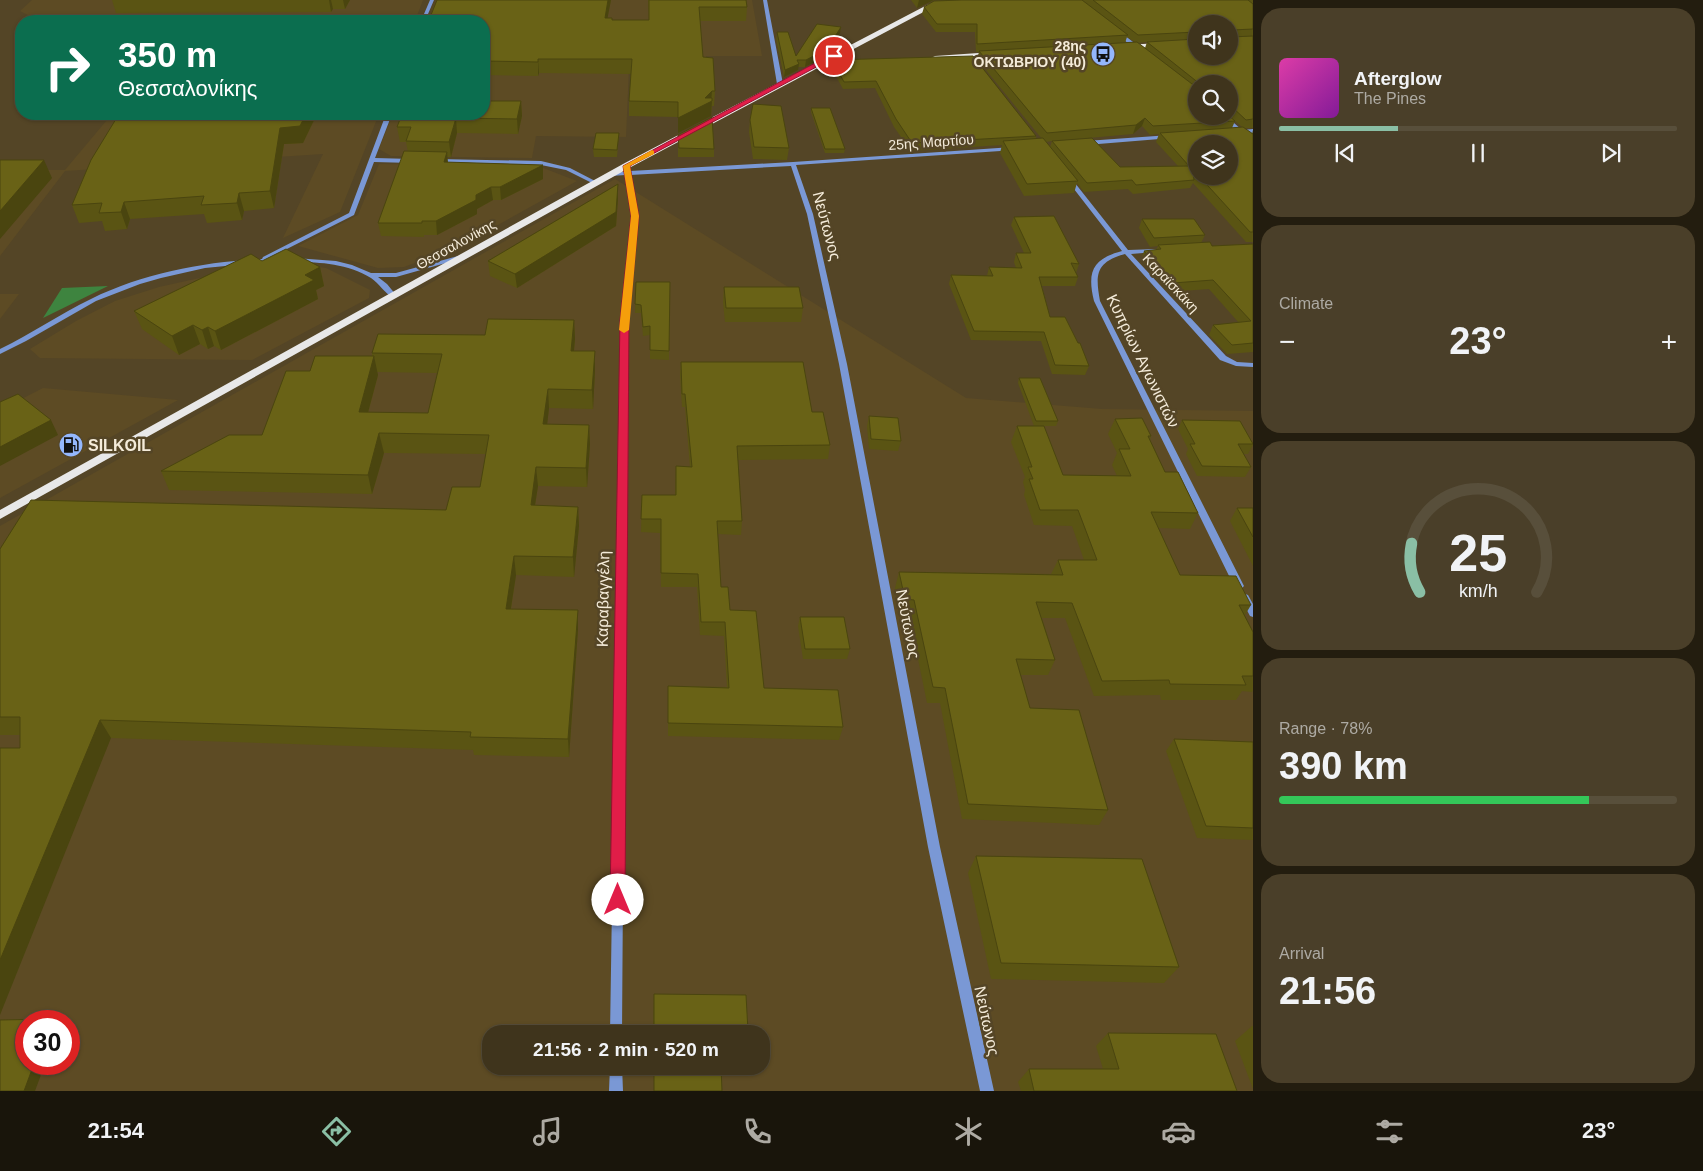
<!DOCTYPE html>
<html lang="en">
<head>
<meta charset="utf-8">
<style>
	body { margin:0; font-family:Arial,sans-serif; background:#4a3f29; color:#f1f3f6; height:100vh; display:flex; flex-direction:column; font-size:19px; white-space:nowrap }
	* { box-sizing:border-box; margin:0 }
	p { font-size:16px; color:#adaaa3 }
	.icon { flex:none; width:28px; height:28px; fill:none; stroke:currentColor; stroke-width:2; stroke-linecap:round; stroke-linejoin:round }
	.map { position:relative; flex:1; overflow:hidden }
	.side { display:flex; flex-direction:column; gap:8px; padding:8px; background:#231d0f; width:450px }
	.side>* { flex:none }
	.banner { position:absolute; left:15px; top:15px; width:475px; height:105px; border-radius:20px; box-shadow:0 1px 4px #0004,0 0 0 1px #584f3b; background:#0b6e4f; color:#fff; overflow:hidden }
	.buttons { position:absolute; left:1188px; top:15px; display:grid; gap:10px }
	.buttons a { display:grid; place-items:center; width:50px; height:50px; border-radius:50%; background:#3f341c; box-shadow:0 1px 4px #0004,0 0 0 1px #584f3b; font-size:25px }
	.speed { position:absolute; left:15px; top:1010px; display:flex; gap:10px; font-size:25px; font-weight:700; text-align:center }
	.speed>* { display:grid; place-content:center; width:65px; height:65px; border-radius:50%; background:#3f341c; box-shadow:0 1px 4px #0004,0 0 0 1px #584f3b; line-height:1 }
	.speed .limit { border:8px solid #d22; background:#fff; color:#111 }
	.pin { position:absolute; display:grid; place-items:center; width:42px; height:42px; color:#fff; margin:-21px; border:2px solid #fff; border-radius:50%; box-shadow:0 1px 5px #0007 }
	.me { position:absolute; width:55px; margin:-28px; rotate:0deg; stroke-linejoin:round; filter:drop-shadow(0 0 4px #0008) }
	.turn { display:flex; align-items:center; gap:18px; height:105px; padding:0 20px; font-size:22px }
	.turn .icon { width:65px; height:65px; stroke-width:2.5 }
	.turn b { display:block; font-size:35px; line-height:42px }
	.big { font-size:38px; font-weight:600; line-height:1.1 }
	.side .tile { flex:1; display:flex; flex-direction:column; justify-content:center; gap:8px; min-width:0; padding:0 18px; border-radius:20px; background:#4a3f29 }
	.side .dial { align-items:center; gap:0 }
	.dial svg { height:130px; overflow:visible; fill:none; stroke:#584f3b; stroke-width:7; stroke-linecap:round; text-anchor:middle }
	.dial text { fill:#f1f3f6; stroke:none }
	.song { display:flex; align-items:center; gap:15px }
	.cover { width:60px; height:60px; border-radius:8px; background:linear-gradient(135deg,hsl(320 70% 55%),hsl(290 70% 35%)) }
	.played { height:5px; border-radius:2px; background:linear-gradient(90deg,#8abfa5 30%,#584f3b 30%) }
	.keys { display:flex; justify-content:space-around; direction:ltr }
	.heat { display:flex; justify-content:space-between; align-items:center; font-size:28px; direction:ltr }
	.charge { height:8px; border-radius:4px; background:linear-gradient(90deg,#34c759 78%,#584f3b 0) }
	.trip { position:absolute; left:482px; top:1025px; width:288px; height:50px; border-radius:20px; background:#3f341c; box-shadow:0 1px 4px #0004,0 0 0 1px #584f3b; font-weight:600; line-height:50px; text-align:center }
	.tabs { display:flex; height:80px; justify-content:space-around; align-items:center; background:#19150b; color:#adaaa3 }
	.tabs .icon { width:35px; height:35px }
	.tabs .selected { color:#8abfa5 }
	.tabs b { font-size:22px; color:#f1f3f6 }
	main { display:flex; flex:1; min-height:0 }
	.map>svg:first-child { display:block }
	.built { fill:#5d4b24; fill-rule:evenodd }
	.green { fill:#3e843f }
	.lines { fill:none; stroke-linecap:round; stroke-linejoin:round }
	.minor { fill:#7a98d5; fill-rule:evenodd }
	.major { fill:#e8e8e8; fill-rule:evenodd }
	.wall { fill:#5a5413; fill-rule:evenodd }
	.shaded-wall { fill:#4a450f }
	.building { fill:#696216; stroke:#4a450f }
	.route { fill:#e11d48; stroke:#92132f }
	.slow { fill:#f59e0b }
	.labels { text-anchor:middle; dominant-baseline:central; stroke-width:5; stroke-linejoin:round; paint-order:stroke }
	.far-poi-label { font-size:14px; font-weight:bold; fill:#f4ebd9; stroke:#544526; text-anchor:end }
	.far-street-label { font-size:14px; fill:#f4ebd9; stroke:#544526 }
	.street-label { font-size:16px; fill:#f4ebd9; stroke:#544526 }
	.poi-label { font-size:16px; font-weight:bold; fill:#f4ebd9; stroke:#544526; text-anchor:start }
</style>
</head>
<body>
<main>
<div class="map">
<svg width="1253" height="1091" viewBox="0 0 1253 1091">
	<rect width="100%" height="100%" fill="#544526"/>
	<path class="built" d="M32,0H423L415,21H40L20,11Z
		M436,0H752L762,56H706L707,68H629L626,137L536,136L532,158L391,156L379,149L393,114H484V21H428Z
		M112,114H379L340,212L283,238L323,154L65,171L0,256V170H65Z
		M379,164L538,166L577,181L458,247L404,267L378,268L298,246L358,215Z
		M615,179L966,398L1102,409L1253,411V1091H0V526ZM26,1021H69V1064H26ZM491,1034H761V1066H491Z
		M258,265L312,266L326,268L370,290L369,298L252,360L40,358L30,349L76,321L115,301L159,287Z
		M0,294H19L0,319Z
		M43,388L178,400L0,498V410Z"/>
	<path class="green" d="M108,286L43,318L62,288Z"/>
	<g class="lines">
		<path class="minor" d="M430,0H434L425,21H421Z
			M763,0H767L783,84L780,86L777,84Z
			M1115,31H1119L1142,49V51H1138L1115,33Z
			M386,114H392L375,158L412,159L415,161L412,163L374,162L354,215L269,258L277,259V261L205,268L161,278L140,284L96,301L26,341L0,354V349C31,334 60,314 91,299C144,273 204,262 262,259L263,257L349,213Z
			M1219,116H1226L1242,130L1253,129V133H1246L1253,139V144L1240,134L1236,133V131Z
			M1170,135L1173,137L1172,138L1086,145L1083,143L1086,141Z
			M1013,147L1015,148V150L796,165L813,214L847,364L940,847L994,1091H980L928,847L839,364L807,214L791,166L630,175L638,216L627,319L622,1034H610L621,319L632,216L625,175L611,176L608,174L611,172H624L623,166L626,164L629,166L630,171L793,162Z
			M438,159L541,161L570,168L599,183L594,184L566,170L541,165L436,162V160Z
			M1067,178H1071L1128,250L1157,249L1158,250L1155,252L1131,254L1226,356L1237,362L1253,363V367L1236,366L1220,360L1125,254C1096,262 1095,274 1100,301L1244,586L1242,588H1236L1234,586L1094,301C1087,272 1092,259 1122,251L1067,180Z
			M458,256L460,257V259L396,277H378L387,284L396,295L397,296L394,298C385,294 379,283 371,278C348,264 321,262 295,262L292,260L295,258L336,261L352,265L371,273H396Z
			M1245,594L1248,595L1253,604V617L1250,616L1240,597L1242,595Z
			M610,1066H622L623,1091H609Z"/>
		<path class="major" d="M939,2L941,3V5L933,7L629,168L0,519V510L623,164L929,4Z
			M1196,41V45L1125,49L1122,47L1125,45Z
			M993,52L995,53V55L935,60L931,58L935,56Z"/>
	</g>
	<path class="wall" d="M112,0H350L345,9H333L331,12L116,13Z
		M437,0H611L607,18L612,20H649L648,0H746L747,7L746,21H700L703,57L715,91L714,106H712L711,116L678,133V117L629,116V101L631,74L539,73L538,76L484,75V21H432L431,15Z
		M911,0H934L917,8Z
		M945,0H1253V128H1244L1252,134L1253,130V242H1246L1193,183L1190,188L1133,194L1128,189L1084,192L1077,183L1074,193L1024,196L1000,153L1002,145L911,151L894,127L875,88L843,89L831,67L832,60L1036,136V139H1042L977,59L979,52H976L975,32H936L922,14L924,7L945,1ZM1196,24L1229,56H1196ZM1127,37L1135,42L1125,43ZM1147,42L1145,48L1137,43ZM1196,84H1229V116H1196ZM1235,121L1242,127L1232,128ZM1142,126L1150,135L1159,134L1156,142L1178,166L1120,167L1066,140L1133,134ZM1052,141L1050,147L1046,142ZM1196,144L1229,176H1196Z
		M777,32L796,56L840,33L826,56L805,67H798V70L784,77L776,39Z
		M521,101L522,116L518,134L457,133L451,157H447L448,163L543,165V179L501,200H493L477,209V214L437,235H424V237L381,236L378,223L408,152L406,142H400L397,127Z
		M811,108L845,149L844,153H825L811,112Z
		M119,114H335L334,118H315L303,143L284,144L274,208L244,211L242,220L207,223L204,214L130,219L127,229L105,231L102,221L79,223L72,205Z
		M750,120L789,148L787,160L753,159L749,132Z
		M619,133L617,157H594L593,149Z
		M678,135L714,149V157H678Z
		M618,184V198L616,226L517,288L490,276L488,261Z
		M1014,217L1079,264L1076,273L1078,277L1075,286H1042L1050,317L1089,366L1085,375L1052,374L1041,341L971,340L949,284L951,275L987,276L989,267L1016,268L1014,262L1016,253H1024L1011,225Z
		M1142,219L1205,235L1201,243L1212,246L1253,244V352L1227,354L1209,335L1213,325L1239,323L1209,289L1169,292L1141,260L1144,251L1156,250L1158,246L1150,247L1139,228Z
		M262,261L320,267L324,286L316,290L318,299L221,350L214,346L208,349L200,344L179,355L142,329L134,311Z
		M636,282L669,351V360L650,359V335L643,336L641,313H635Z
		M724,287L803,308L801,322H725L723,302Z
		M574,320L575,339L574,351H595V370L593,409L549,408L547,424L589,425L590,444L587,487L538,486L535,505L578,507L579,526L574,577L516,575L511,609L578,629L569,757L474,755L473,750L111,738L20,748V735H0V549L446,510L480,487L486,454L384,453L372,494L169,490L161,471L262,435L310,371L372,356V353L485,335ZM377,372L437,373L428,413H368L378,375Z
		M681,362L812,412L830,445L828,459L738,460L742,521L741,535L718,534L721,587L730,610L764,688L843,727L839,740L668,736V686L727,687L724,636L700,635L697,587H661L660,533L641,532L642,495H675L676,466L690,467L685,407H682L680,375Z
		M1019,378L1058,421L1056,426H1034L1018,383Z
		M869,416L901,441L898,451L869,449L867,426Z
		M1115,419L1151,436L1150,440L1165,472L1198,513L1190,529L1158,528L1180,575L1251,605L1245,615L1253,632V690L1252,692L1242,691L1236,700H1161L1160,695L1094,696L1065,618H1042L1055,660L1048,675H1020L1030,708L1108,810L1099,825L962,819L940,703H927L909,615H900L895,588L899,572L1051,574L1058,560H1084L1072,526L1034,525L1024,495L1025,490L1023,482L1025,477L1011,442L1017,426L1063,475L1117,476L1112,465L1117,453L1108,434Z
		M1182,420L1253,443V445L1248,454H1243L1251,467L1245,477L1197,476L1186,454L1188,449L1178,429Z
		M1237,508H1253V566L1230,521Z
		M800,617L850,649L847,659H803L798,626Z
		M1174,739L1253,742V840L1197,838L1166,751Z
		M976,856L1179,967L1164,983L991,979L968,873Z
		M654,994L748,1031L747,1034H653Z
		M1252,1026H1253V1089L1235,1041Z
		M1108,1033L1237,1091H1021L1018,1082L1029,1069H1103L1096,1046Z
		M654,1066H721L722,1091H654Z"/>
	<path class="shaded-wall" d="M329,0H331L333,9L331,12Z
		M343,0H350L345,9Z
		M608,0H611L605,31V18Z
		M919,0H934L917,8Z
		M841,27L840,33L826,56L805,67L806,60Z
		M538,59L539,73L538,76Z
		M799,64L798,70L784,77L785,70Z
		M712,91L711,102L712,101L711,116L678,133V118L705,98Z
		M521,101L522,116L518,134L517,119Z
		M306,114H314L315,118L303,143L284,144L274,208L270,191L280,128Z
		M456,118L457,133L451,157L449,142Z
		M1145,118L1142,126L1133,134L1136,125Z
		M447,152L448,165L444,162Z
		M44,160L52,178L0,239V211Z
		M543,165V179L501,200L500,187Z
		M618,184V198L616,226L517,288L515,274Z
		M491,187L493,200L477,209V214L437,235L436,221L476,195Z
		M239,193L244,211L242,220L237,203Z
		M124,202L130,219L127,229L121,212Z
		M320,267L324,286L316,290L318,299L221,350L215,331L305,275Z
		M574,320L575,339L572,370L571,351Z
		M193,325L200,344L179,355L172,336Z
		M208,327L214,346L208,349L202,330Z
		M595,351V370L593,409L592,390Z
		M374,356L378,375L363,431L359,412Z
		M548,389L549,408L545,443L543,424Z
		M51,420L58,435L0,466V447Z
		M589,425L590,444L587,487L586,468Z
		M379,433L384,453L372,494L368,475Z
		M536,467L538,486L532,524L531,505Z
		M578,507L579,526L574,577L573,557Z
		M514,556L516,575L508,627L506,609Z
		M578,610V629L569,757L568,739Z
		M100,720L111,738L0,1015V960Z
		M34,1064H45L35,1091H24Z"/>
	<path class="building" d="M437,0H608L605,18H612V20H649V0H746L747,7H699L703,57L713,58L715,91H712L705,98H712V101L678,118V102L629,101L632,59H538V62L484,61V21H439L441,15H431Z
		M961,0H1082L1128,35L977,44V24H937L924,7L934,1Z
		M1093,0H1248L1253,4V29L1232,30L1231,37L1253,36V119L1246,120L1231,106H1229V84H1200L1147,42L1196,39V56H1229V24H1196V32L1138,35Z
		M817,24L841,27L827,49L806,60H797L799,64L785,70L777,32H788L796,56Z
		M1137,42L1196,87V116H1229L1235,121L1153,126L1145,118L1136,125L1047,133L979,51Z
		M973,56L1036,136L912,143L896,119L876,81L844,82L832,60Z
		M484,101H521L517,119L456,118L449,142L406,141L411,127H397L402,114H484Z
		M753,104L781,106L789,148L754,147L750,120Z
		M811,108H830L845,149H825Z
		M119,114H306L300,126L280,128L270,191L239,193L237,203L201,205L204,196L124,202L121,212L99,213L102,203L72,205L91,160Z
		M712,117L714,149L679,148L678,135Z
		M1243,127L1253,134V232H1250L1199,176H1229V144H1196V174L1193,170L1194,180L1136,185L1132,180L1087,183L1052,141L1092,138L1120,167L1189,166L1160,133Z
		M596,133H619L617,150L593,149Z
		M1043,138L1078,181L1027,184L1003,141Z
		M404,151L447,152L444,162L543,165L500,187H491L476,195V200L436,221H422V223H378Z
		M0,160H44L0,211Z
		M618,184L616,212L515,274L488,261Z
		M1054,216L1079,264L1071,263L1078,277H1039L1050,317H1065L1078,343H1080L1089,366L1055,365L1044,332L974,331L951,275L993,276L989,267L1022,268L1016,253H1031L1014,217Z
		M1142,219H1194L1205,235L1154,238Z
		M1210,242L1212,246L1253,244V343L1232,345L1213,325L1251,321L1213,280L1173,283L1144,251L1161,249L1158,245Z
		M286,249L320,267L305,275L314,280L215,331L208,327L202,330L193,325L172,336L134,311L251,254L262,261Z
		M636,282H670L669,351L650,350V326L643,327L641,305L635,304Z
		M724,287H799L803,308H726Z
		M488,319L574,320L571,351H595L592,390L548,389L543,424L589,425L586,468L536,467L531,505L578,507L573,557L514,556L506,609L578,610L568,739L470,737L471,732L100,720L0,960V748H20V717H0V549L31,500L446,510L452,487H480L489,435L379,433L368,475L161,471L229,435H262L286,371H310L315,356H374L359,412L428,413L442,354L372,353L378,334L485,335Z
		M681,362H803L812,412H823L830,445L737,446L742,521H717L721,587H728L730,610L756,611L764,688L838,690L843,727L668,723V686L729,688L725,622H701L698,574L661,573V519H641L642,495H676V466L692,467L685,394H682Z
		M1019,378H1040L1058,421H1036Z
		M18,394L51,420L0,447V402Z
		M869,416L898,418L901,441L871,439Z
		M1142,418L1151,436H1148L1165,472H1178L1198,513L1151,512L1180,575L1236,576L1251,605H1239L1253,632V676H1242L1246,685L1170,684L1169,680L1102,681L1072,603L1036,602L1055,660L1016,659L1030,708L1079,710L1108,810L968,804L945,688L933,687L914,600L905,599L899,572L1063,575L1058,560H1097L1078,510H1040L1029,479H1033L1028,467H1032L1017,426H1044L1063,475L1131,476L1119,449H1130L1115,419Z
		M1182,420L1240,421L1253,444H1238L1251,467L1202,466L1190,444H1195Z
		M1237,508H1253V537Z
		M800,617H844L850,649H805Z
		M1174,739L1253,742V828L1206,826Z
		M976,856L1142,859L1179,967L1001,963Z
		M654,994L746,995L748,1031H719V1034H654Z
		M51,1019L50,1021H26V1064H34L24,1091H0V1020Z
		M1108,1033L1216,1034L1237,1091H1034L1029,1069H1119Z
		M654,1066H721L722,1091H654Z"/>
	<path class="route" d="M832,54L837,56L630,166L639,216L629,320L625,900L623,905L618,907L612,905L610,900L620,320L631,216L623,166Z"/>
	<path class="slow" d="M652,150L654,151V154L630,166L639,216L629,330L624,333L619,330L631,216L623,166Z"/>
	<defs>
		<symbol id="bus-disc" viewBox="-11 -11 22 22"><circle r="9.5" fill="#94b7fd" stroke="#544526"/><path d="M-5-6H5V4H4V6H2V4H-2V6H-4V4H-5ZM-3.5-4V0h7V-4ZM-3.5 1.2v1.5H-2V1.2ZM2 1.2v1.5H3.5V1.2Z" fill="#111"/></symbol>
		<symbol id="fuel-disc" viewBox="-11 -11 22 22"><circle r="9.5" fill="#94b7fd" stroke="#544526"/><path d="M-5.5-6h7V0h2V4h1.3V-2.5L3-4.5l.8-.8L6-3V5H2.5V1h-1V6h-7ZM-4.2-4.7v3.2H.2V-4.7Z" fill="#111"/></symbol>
	</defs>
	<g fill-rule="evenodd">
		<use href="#bus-disc" x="1089" y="40" width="28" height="28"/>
		<use href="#fuel-disc" x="57" y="431" width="28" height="28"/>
	</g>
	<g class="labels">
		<g class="far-poi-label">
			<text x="1086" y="46">28ης<tspan x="1086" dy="16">ΟΚΤΩΒΡΙΟΥ (40)</tspan></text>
		</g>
		<g class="far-street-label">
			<text transform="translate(931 142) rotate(-4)">25ης Μαρτίου</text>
			<text transform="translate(456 244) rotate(-29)">Θεσσαλονίκης</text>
			<text transform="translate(1171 283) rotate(47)">Καραϊσκάκη</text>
		</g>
		<g class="street-label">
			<text transform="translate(827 226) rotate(75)">Νεύτωνος</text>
			<text transform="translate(1143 361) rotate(64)">Κυπρίων Αγωνιστών</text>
			<text transform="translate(603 599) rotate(-89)">Καραβαγγέλη</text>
			<text transform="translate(908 624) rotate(79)">Νεύτωνος</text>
			<text transform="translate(987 1021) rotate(78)">Νεύτωνος</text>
		</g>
		<g class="poi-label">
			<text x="88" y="445">SILKOIL</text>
		</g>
	</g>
</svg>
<div class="buttons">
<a><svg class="icon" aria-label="sound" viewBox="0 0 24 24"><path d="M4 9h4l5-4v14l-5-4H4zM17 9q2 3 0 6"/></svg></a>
<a><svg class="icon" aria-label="search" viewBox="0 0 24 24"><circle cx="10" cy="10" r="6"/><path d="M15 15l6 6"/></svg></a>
<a><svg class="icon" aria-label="layers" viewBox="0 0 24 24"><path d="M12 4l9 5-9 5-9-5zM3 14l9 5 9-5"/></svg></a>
</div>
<div class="speed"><div class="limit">30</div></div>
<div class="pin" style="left:834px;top:56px;background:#d93025"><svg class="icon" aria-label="arrive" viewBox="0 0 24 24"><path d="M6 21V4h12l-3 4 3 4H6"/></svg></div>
<svg class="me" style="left:618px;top:900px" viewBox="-20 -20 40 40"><circle r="19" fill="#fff"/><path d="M0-13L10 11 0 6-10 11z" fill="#e11d48"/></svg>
<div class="trip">21:56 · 2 min · 520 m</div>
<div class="banner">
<div class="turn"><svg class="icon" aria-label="right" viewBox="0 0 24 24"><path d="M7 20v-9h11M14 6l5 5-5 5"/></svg><div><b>350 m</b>Θεσσαλονίκης</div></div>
</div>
</div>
<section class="side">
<div class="tile">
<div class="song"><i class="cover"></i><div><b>Afterglow</b><p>The Pines</p></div></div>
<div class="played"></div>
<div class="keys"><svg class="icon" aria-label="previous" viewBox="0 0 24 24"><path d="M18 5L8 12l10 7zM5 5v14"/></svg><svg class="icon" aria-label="pause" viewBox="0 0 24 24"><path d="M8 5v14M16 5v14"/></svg><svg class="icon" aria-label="next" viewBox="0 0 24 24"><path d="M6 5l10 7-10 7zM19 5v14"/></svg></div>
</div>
<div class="tile"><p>Climate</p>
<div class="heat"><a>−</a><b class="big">23°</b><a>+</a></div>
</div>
<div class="tile dial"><svg viewBox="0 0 100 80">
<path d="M14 69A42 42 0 1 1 86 69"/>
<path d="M14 69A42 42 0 0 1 9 39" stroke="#8abfa5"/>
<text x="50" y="56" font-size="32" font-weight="700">25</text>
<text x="50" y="72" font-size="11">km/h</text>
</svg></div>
<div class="tile"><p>Range · 78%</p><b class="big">390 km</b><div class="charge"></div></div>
<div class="tile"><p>Arrival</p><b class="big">21:56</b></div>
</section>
</main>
<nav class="tabs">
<b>21:54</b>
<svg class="icon selected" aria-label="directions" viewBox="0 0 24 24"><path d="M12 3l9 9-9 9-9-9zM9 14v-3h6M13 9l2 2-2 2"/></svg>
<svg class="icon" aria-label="music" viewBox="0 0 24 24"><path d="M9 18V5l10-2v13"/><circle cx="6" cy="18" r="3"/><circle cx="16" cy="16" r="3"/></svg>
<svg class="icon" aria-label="phone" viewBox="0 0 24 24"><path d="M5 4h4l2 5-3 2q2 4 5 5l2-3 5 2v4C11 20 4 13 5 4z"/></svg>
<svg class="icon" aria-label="climate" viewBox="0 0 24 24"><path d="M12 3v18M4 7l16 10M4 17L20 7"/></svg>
<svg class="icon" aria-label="car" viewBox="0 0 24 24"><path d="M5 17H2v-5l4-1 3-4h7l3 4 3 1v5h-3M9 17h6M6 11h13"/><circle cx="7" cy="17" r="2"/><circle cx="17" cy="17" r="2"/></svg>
<svg class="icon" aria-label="filters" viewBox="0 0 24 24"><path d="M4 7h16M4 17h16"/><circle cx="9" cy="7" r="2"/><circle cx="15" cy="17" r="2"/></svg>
<b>23°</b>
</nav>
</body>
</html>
